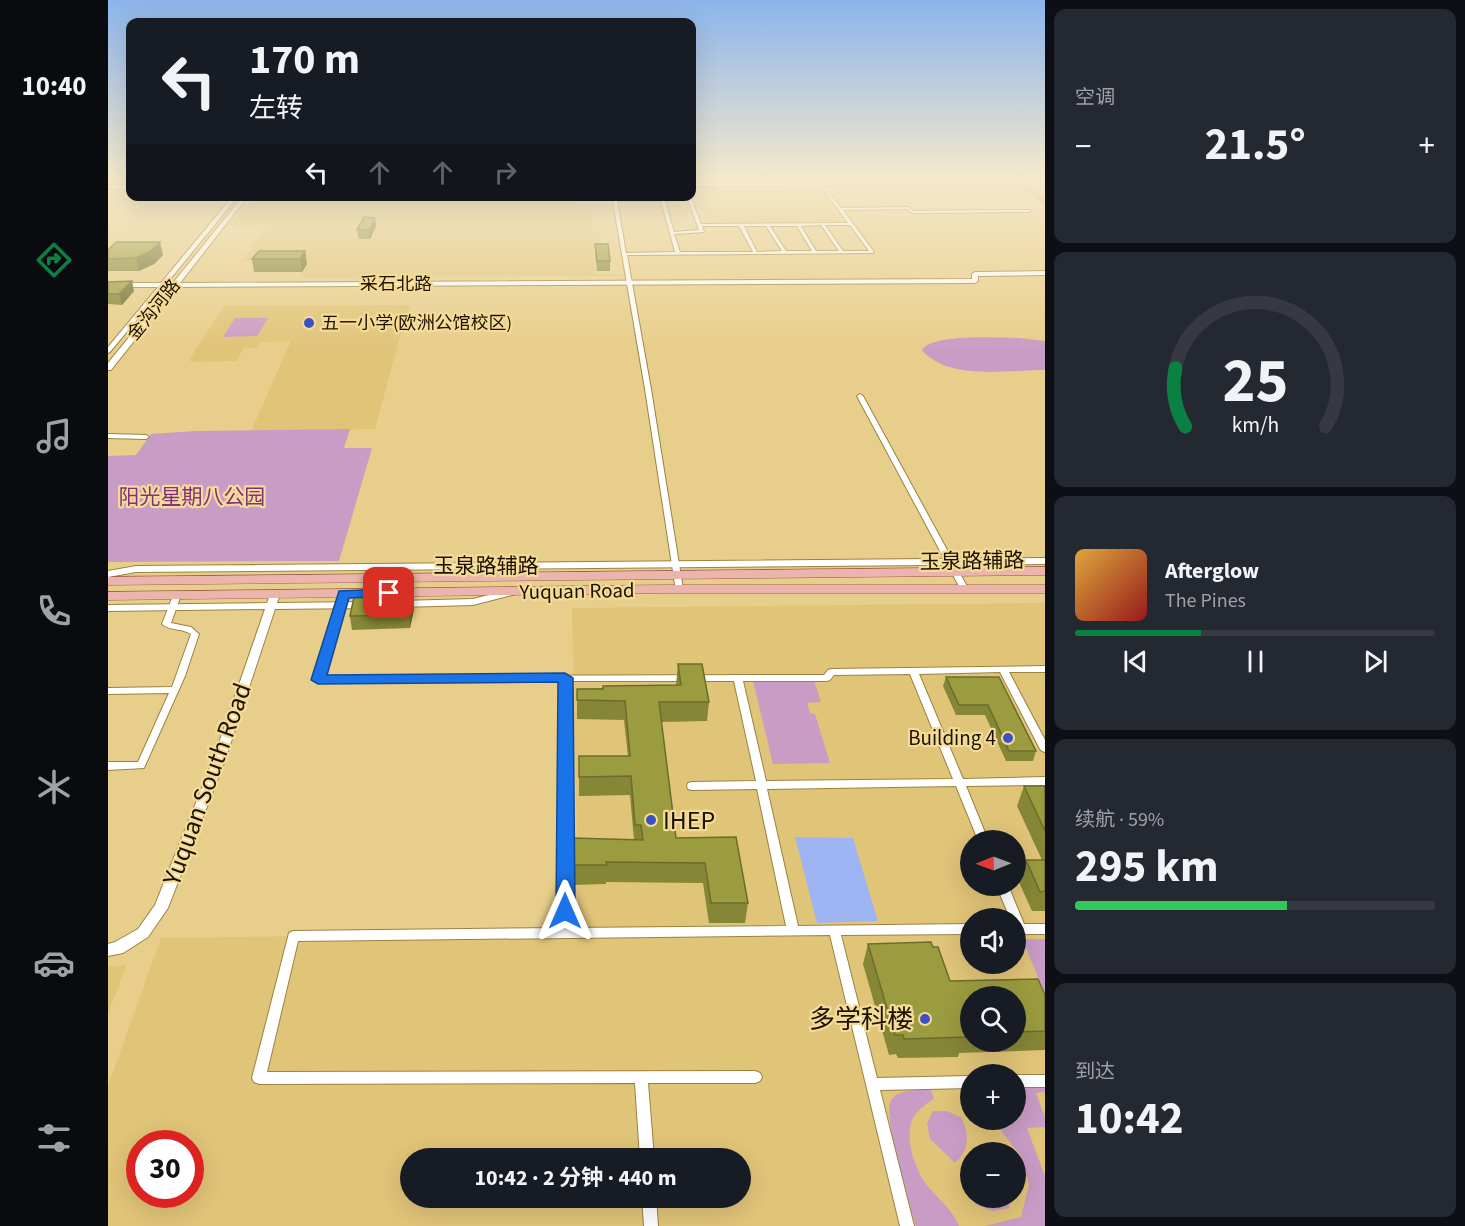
<!DOCTYPE html>
<html lang="zh">
<head>
<meta charset="utf-8">
<style>
	body { margin:0; font-family:"Source Sans 3","Noto Sans SC",sans-serif; background:#242831; color:#f1f3f6; height:100vh; display:flex; flex-direction:column; font-size:22px; white-space:nowrap }
	* { box-sizing:border-box; margin:0 }
	p { font-size:20px; color:#9ea1a6 }
	.icon { flex:none; width:33px; height:33px; fill:none; stroke:currentColor; stroke-width:2; stroke-linecap:round; stroke-linejoin:round }
	.map { position:relative; flex:1; overflow:hidden }
	.side { display:flex; flex-direction:column; gap:9px; padding:9px; background:#0d0f14; width:420px }
	.side>* { flex:none }
	.top-card { position:absolute; left:18px; top:18px; width:570px; height:183px; border-radius:12px; box-shadow:0 6px 24px #0002; background:#171b24; color:#f1f3f6; overflow:hidden }
	.needle { width:39px; rotate:269deg }
	.buttons { position:absolute; left:852px; top:830px; display:grid; gap:12px }
	.buttons a { display:grid; place-items:center; width:66px; height:66px; border-radius:50%; background:#171b24; box-shadow:0 6px 24px #0002; font-size:30px }
	.speed { position:absolute; left:18px; top:1130px; display:flex; gap:12px; font-size:30px; font-weight:700; text-align:center }
	.speed>* { display:grid; place-content:center; width:78px; height:78px; border-radius:50%; background:#171b24; box-shadow:0 6px 24px #0002; line-height:1 }
	.speed .limit { border:9px solid #d22; background:#fff; color:#111 }
	.pin { position:absolute; display:grid; place-items:center; width:51px; height:51px; color:#fff; margin:-26px; border-radius:12px; box-shadow:0 3px 9px #0006 }
	.me { position:absolute; width:66px; margin:-33px; rotate:0deg; stroke-linejoin:round; filter:drop-shadow(0 0 4px #0008) }
	.turn { display:flex; align-items:center; gap:21px; height:126px; padding:0 24px; font-size:27px }
	.turn .icon { width:78px; height:78px; stroke-width:2.5 }
	.turn b { display:block; font-size:42px; line-height:51px }
	.lanes { display:flex; align-items:center; height:57px; padding:0 24px; background:#0003; justify-content:center; gap:30px; direction:ltr }
	.lanes .off { opacity:.35 }
	.big { font-size:45px; font-weight:700; line-height:1.1 }
	.side .tile { flex:1; display:flex; flex-direction:column; justify-content:center; gap:9px; min-width:0; padding:0 21px; border-radius:12px; background:#242831 }
	.side .dial { align-items:center; gap:0 }
	.dial svg { height:156px; overflow:visible; fill:none; stroke:#363941; stroke-width:7; stroke-linecap:round; text-anchor:middle }
	.dial text { fill:#f1f3f6; stroke:none }
	.song { display:flex; align-items:center; gap:18px }
	.cover { width:72px; height:72px; border-radius:9px; background:linear-gradient(135deg,hsl(40 70% 55%),hsl(0 70% 35%)) }
	.played { height:6px; border-radius:3px; background:linear-gradient(90deg,#0b8043 35%,#363941 35%) }
	.keys { display:flex; justify-content:space-around; direction:ltr }
	.heat { display:flex; justify-content:space-between; align-items:center; font-size:33px; direction:ltr }
	.charge { height:9px; border-radius:4px; background:linear-gradient(90deg,#34c759 59%,#363941 0) }
	.trip { position:absolute; left:292px; top:1148px; width:351px; height:60px; border-radius:30px; background:#171b24; box-shadow:0 6px 24px #0002; font-weight:700; line-height:60px; text-align:center }
	main { display:flex; flex:1; min-height:0 }
	.tabs { display:flex; flex-direction:column; width:108px; justify-content:space-around; align-items:center; background:#090b0e; color:#9ea1a6 }
	.tabs .icon { width:42px; height:42px }
	.tabs .selected { color:#0b8043 }
	.tabs b { font-size:27px; color:#f1f3f6 }
	.map>svg:first-child { display:block }
	.built { fill:#e0c478; fill-rule:evenodd }
	.green { fill:#c99cc5 }
	.water { fill:#9fb5f3 }
	.lines { fill:none; stroke-linecap:round; stroke-linejoin:round }
	.minor-casing { stroke:#9a8341; stroke-width:2 }
	.tertiary-casing { stroke:#9a8341; stroke-width:2 }
	.secondary-casing { stroke:#9a8341; stroke-width:2 }
	.primary-casing { stroke:#995b4b; stroke-width:1 }
	.trunk-casing { stroke:#995b4b; stroke-width:1 }
	.minor { fill:#fff; fill-rule:evenodd }
	.tertiary { fill:#fff; fill-rule:evenodd }
	.secondary { fill:#fff; fill-rule:evenodd }
	.primary { fill:#ebb4ac; fill-rule:evenodd }
	.trunk { fill:#e49b90; fill-rule:evenodd }
	.wall { fill:#858636; fill-rule:evenodd }
	.shaded-wall { fill:#6c6d2c }
	.building { fill:#9b9c3f; stroke:#6c6d2c; stroke-width:1.5 }
	.route { fill:#1a73e8; stroke:#114b97; stroke-width:1.5 }
	.poi-dot { fill:#3a51c3; stroke:#f5db98; stroke-width:2 }
	.labels { text-anchor:middle; dominant-baseline:central; stroke-width:4.5; stroke-linejoin:round; paint-order:stroke }
	.far-street-label { font-size:18px; fill:#1c1200; stroke:#f5db98 }
	.far-poi-label { font-size:18px; fill:#1c1200; stroke:#f5db98; text-anchor:start }
	.park-label { font-size:21px; fill:#82317d; stroke:#f5db98 }
	.street-label { font-size:21px; fill:#1c1200; stroke:#f5db98 }
	.poi-label { font-size:21px; fill:#1c1200; stroke:#f5db98; text-anchor:end }
	.near-street-label { font-size:26px; fill:#1c1200; stroke:#f5db98 }
	.near-poi-label { font-size:26px; fill:#1c1200; stroke:#f5db98; text-anchor:start }
</style>
</head>
<body>
<main>
<nav class="tabs">
<b>10:40</b>
<svg class="icon selected" aria-label="directions" viewBox="0 0 24 24"><path d="M12 3l9 9-9 9-9-9zM9 14v-3h6M13 9l2 2-2 2"/></svg>
<svg class="icon" aria-label="music" viewBox="0 0 24 24"><path d="M9 18V5l10-2v13"/><circle cx="6" cy="18" r="3"/><circle cx="16" cy="16" r="3"/></svg>
<svg class="icon" aria-label="phone" viewBox="0 0 24 24"><path d="M5 4h4l2 5-3 2q2 4 5 5l2-3 5 2v4C11 20 4 13 5 4z"/></svg>
<svg class="icon" aria-label="climate" viewBox="0 0 24 24"><path d="M12 3v18M4 7l16 10M4 17L20 7"/></svg>
<svg class="icon" aria-label="car" viewBox="0 0 24 24"><path d="M5 17H2v-5l4-1 3-4h7l3 4 3 1v5h-3M9 17h6M6 11h13"/><circle cx="7" cy="17" r="2"/><circle cx="17" cy="17" r="2"/></svg>
<svg class="icon" aria-label="filters" viewBox="0 0 24 24"><path d="M4 7h16M4 17h16"/><circle cx="9" cy="7" r="2"/><circle cx="15" cy="17" r="2"/></svg>
</nav>
<div class="map">
<svg width="937" height="1226" viewBox="0 0 937 1226">
	<rect width="100%" height="100%" fill="#e8ce8b"/>
	<path class="built" d="M710,186L733,222L599,223L589,197H535L584,196V187Z
		M0,189H22V195L6,209H0Z
		M147,197H467L468,210L483,213L484,230H491L493,250H485L487,274H514L515,276L192,277L201,261H134L158,225H122Z
		M303,305L291,340L267,429L143,431L183,341L153,342L150,347L136,348L128,361L84,362L81,360L116,306Z
		M937,603V1226H0V1086L53,938L471,932L464,608ZM862,840H908V885H862ZM862,918H908V963H862ZM862,996H908V1041H862ZM862,1074H908V1119H862ZM32,1143H82V1194H32ZM862,1152H908V1197H862ZM303,1158H633V1197H303Z
		M19,965L0,1013V967Z"/>
	<path class="green" d="M127,318H160L149,336L115,337Z
		M912,338L937,341V370C900,370 840,381 814,350C825,333 891,338 912,338Z
		M242,429L236,448H264L231,561L0,562V456L28,455L43,434L88,431Z
		M706,680L713,702L699,703L702,713L707,714L722,763L665,764L645,681Z
		M914,939H937V994Z
		M937,1086V1092L928,1093L937,1117V1127L919,1128L937,1176V1226H877L913,1217L921,1185L913,1156L884,1119H908V1087Z
		M822,1089L826,1098C820,1103 809,1110 805,1118C795,1138 808,1173 822,1189C834,1202 844,1210 851,1226H808C802,1204 774,1116 783,1100C790,1089 811,1090 822,1089Z
		M825,1111H839L854,1118C861,1136 862,1149 847,1163L822,1139L819,1123Z
		M864,1197H903L901,1208L885,1211L867,1204Z"/>
	<path class="water" d="M687,837L745,838L770,921L709,923Z"/>
	<g class="lines">
		<defs>
			<path id="minor" d="M713,182L733,208L800,207L805,211L921,210L923,211L921,212L804,213L799,209L735,210L766,252L764,253L519,255L543,389L575,589L574,591H568L537,389L504,196H508V199L583,198L593,224L740,223L711,183ZM580,200L591,230L566,232L557,201ZM509,201H553L567,252L518,253ZM713,225L731,251H708L693,226ZM717,225H742L761,251H735ZM594,226H631L645,252H572L566,234L596,232ZM636,226H658L674,251L649,252ZM662,226H689L704,251H678Z
				M752,394L755,396L861,590L860,592H854L853,590L749,396Z
				M0,434L38,435L41,437L38,439L0,438Z
				M232,592H238L239,594L215,676L716,675L720,670L723,669L937,666V672H901L937,740V752L934,751L932,749L892,672L811,674L855,779L937,777V785L858,786L880,840H870L848,786L659,789L690,926L862,924V934L733,935L769,1078L862,1076V1088L772,1090L806,1226H792L722,935L190,941L159,1072L647,1071L652,1073L654,1077L652,1081L647,1083H540L546,1158H532L527,1083L151,1084L146,1082L144,1078L181,933L185,931L451,928L453,681H207L206,679ZM802,674L845,779L658,781L635,681H719L722,680L726,675ZM461,681H626L648,781L584,782L580,783L579,786L580,789L584,790L649,789L678,926L463,928Z
				M66,593H69L73,595L63,623L83,627L91,634L77,676L36,768L0,770V762H30L61,693L0,694V688L64,687L83,634C74,628 62,631 54,624Z
				M888,885H900L916,924H937V934H908V918H902Z
				M908,1075H937V1087H908Z
				M534,1197H548L550,1226H536Z"/>
			<path id="tertiary" d="M707,178H711L715,184H711Z
				M125,196H130L59,283H65L135,196H140L72,283L864,279V274L867,272L937,271V275L870,276V281L867,283L69,287L3,370H0V363L62,287H56L2,352L0,353V347L50,287H0V283H53Z
				M937,558V564L28,572L0,577V571L28,566Z
				M404,589L408,590L409,592L408,594L365,605L291,607L286,604L291,601L365,599Z
				M167,591L172,594L169,603L258,602L263,605L258,608L167,609L117,760L60,908L40,937L15,953L0,956V944L7,942L30,929L47,905L105,760L157,609L0,611V605L159,603L162,594Z"/>
			<path id="secondary" d="M937,181V185L584,186V182Z
				M0,185H22V189H0Z"/>
			<path id="primary" d="M937,567V575L0,585V577Z
				M554,585H937V593H554L0,600V592Z"/>
			<path id="trunk" d="M903,178H910L937,199V204Z"/>
		</defs>
		<use href="#minor" class="minor-casing"/>
		<use href="#tertiary" class="tertiary-casing"/>
		<use href="#secondary" class="secondary-casing"/>
		<use href="#primary" class="primary-casing"/>
		<use href="#trunk" class="trunk-casing"/>
		<use href="#minor" class="minor"/>
		<use href="#tertiary" class="tertiary"/>
		<use href="#secondary" class="secondary"/>
		<use href="#primary" class="primary"/>
		<use href="#trunk" class="trunk"/>
	</g>
	<path class="wall" d="M267,218L268,226L262,239H251L249,230Z
		M487,244L502,261V271H489L487,254Z
		M197,251L199,264L194,272H146L144,259Z
		M55,255L46,264L31,271H0V259Z
		M0,282L26,291L14,305L0,304Z
		M304,595L306,609L302,628L244,630L242,616Z
		M570,664L601,702L599,721L553,722L568,838L628,837L640,903L637,923H601L595,883L498,882V884L465,885V838L526,840L522,795L471,796V756H520L516,720L469,719V689L568,685Z
		M838,677H891L928,751L925,761H898L877,715H848L835,686Z
		M916,786H937V911H924L910,880L918,860H934L909,806Z
		M760,944L825,947L842,981L937,995V1050L851,1053L850,1057L790,1058L788,1054L781,1055L755,964ZM862,996H908V1041H862Z"/>
	<path class="shaded-wall" d="M267,218L268,226L262,239L261,230Z
		M52,242L55,255L46,264L31,271L28,258Z
		M197,251L199,264L194,272L192,259Z
		M24,281L26,291L14,305L11,294Z
		M304,595L306,609L302,628L301,615Z"/>
	<path class="building" d="M256,217L267,218L261,230H249Z
		M8,242H52L43,251L28,258L0,259V250Z
		M487,244H500L502,261H489Z
		M151,251H197L192,259H144Z
		M24,281L11,294H0V282Z
		M304,595L301,615L242,616L246,597Z
		M570,664H594L601,702H551L568,838L628,837L640,903H603L597,863L498,862L499,865H465V838L535,840L533,825H527L523,776L471,777V756H522L517,701L469,700V689H495V686L573,685Z
		M838,677H891L928,751H901L880,705H851Z
		M916,786H937V831Z
		M918,860H937V891L932,892Z
		M823,942L825,947H830L842,981L930,979L937,995V1031L908,1032V996H862V1033H856L858,1037L796,1039L795,1035H787L760,944Z"/>
	<linearGradient id="sky" x2="0" y2="1"><stop stop-color="#8bb4ec"/><stop offset="0.51" stop-color="#f5e9cb"/><stop offset="1" stop-color="#f5e9cb" stop-opacity="0"/></linearGradient>
	<rect width="937" height="349" fill="url(#sky)"/>
	<path class="route" d="M281,589L287,593L286,596L241,598L219,675L457,673L465,678L467,911L464,916L457,919L451,916L448,911L450,682L210,684L203,680L231,591Z"/>
	<g class="poi-dot">
		<circle cx="201" cy="323" r="6"/>
		<circle cx="900" cy="738" r="6"/>
		<circle cx="543" cy="820" r="6"/>
		<circle cx="817" cy="1019" r="6"/>
	</g>
	<g class="labels">
		<g class="far-street-label">
			<text x="288" y="284">采石北路</text>
			<text transform="translate(46 310) rotate(-51)">金沟河路</text>
		</g>
		<g class="far-poi-label">
			<text x="213" y="323">五一小学(欧洲公馆校区)</text>
		</g>
		<g class="park-label">
			<text x="84" y="497">阳光星期八公园</text>
		</g>
		<g class="street-label">
			<text transform="translate(864 561) rotate(-1)">玉泉路辅路</text>
			<text x="378" y="566">玉泉路辅路</text>
			<text transform="translate(469 591) rotate(-1)">Yuquan Road</text>
		</g>
		<g class="poi-label">
			<text x="888" y="738">Building 4</text>
		</g>
		<g class="near-street-label">
			<text transform="translate(99 784) rotate(-70)">Yuquan South Road</text>
		</g>
		<g class="near-poi-label">
			<text x="555" y="820">IHEP</text>
			<text x="805" y="1019" text-anchor="end">多学科楼</text>
		</g>
	</g>
</svg>
<div class="buttons">
<a><svg class="needle" viewBox="-14 -14 28 28"><path d="M0-13l5 13h-10z" fill="#e53935"/><path d="M0 13l5-13h-10z" fill="#9ea1a6"/></svg></a>
<a><svg class="icon" aria-label="sound" viewBox="0 0 24 24"><path d="M4 9h4l5-4v14l-5-4H4zM17 9q2 3 0 6"/></svg></a>
<a><svg class="icon" aria-label="search" viewBox="0 0 24 24"><circle cx="10" cy="10" r="6"/><path d="M15 15l6 6"/></svg></a>
<a>+</a>
<a>−</a>
</div>
<div class="speed"><div class="limit">30</div></div>
<div class="pin" style="left:281px;top:593px;background:#d93025"><svg class="icon" aria-label="arrive" viewBox="0 0 24 24"><path d="M6 21V4h12l-3 4 3 4H6"/></svg></div>
<svg class="me" style="left:457px;top:911px" viewBox="-20 -20 40 40"><path d="M0-17L14 15 0 8-14 15z" fill="#1a73e8" stroke="#fff" stroke-width="4"/></svg>
<div class="trip">10:42 · 2 分钟 · 440 m</div>
<div class="top-card">
<div class="turn"><svg class="icon" aria-label="left" viewBox="0 0 24 24"><path d="M17 20v-9H6M10 6l-5 5 5 5"/></svg><div><b>170 m</b>左转</div></div>
<div class="lanes"><svg class="icon" aria-label="left" viewBox="0 0 24 24"><path d="M17 20v-9H6M10 6l-5 5 5 5"/></svg><svg class="icon off" aria-label="ahead" viewBox="0 0 24 24"><path d="M12 20V5M6 11l6-6 6 6"/></svg><svg class="icon off" aria-label="ahead" viewBox="0 0 24 24"><path d="M12 20V5M6 11l6-6 6 6"/></svg><svg class="icon off" aria-label="right" viewBox="0 0 24 24"><path d="M7 20v-9h11M14 6l5 5-5 5"/></svg></div>
</div>
</div>
<section class="side">
<div class="tile"><p>空调</p>
<div class="heat"><a>−</a><b class="big">21.5°</b><a>+</a></div>
</div>
<div class="tile dial"><svg viewBox="0 0 100 80">
<path d="M14 69A42 42 0 1 1 86 69"/>
<path d="M14 69A42 42 0 0 1 9 39" stroke="#0b8043"/>
<text x="50" y="56" font-size="32" font-weight="700">25</text>
<text x="50" y="72" font-size="11">km/h</text>
</svg></div>
<div class="tile">
<div class="song"><i class="cover"></i><div><b>Afterglow</b><p>The Pines</p></div></div>
<div class="played"></div>
<div class="keys"><svg class="icon" aria-label="previous" viewBox="0 0 24 24"><path d="M18 5L8 12l10 7zM5 5v14"/></svg><svg class="icon" aria-label="pause" viewBox="0 0 24 24"><path d="M8 5v14M16 5v14"/></svg><svg class="icon" aria-label="next" viewBox="0 0 24 24"><path d="M6 5l10 7-10 7zM19 5v14"/></svg></div>
</div>
<div class="tile"><p>续航 · 59%</p><b class="big">295 km</b><div class="charge"></div></div>
<div class="tile"><p>到达</p><b class="big">10:42</b></div>
</section>
</main>
</body>
</html>
